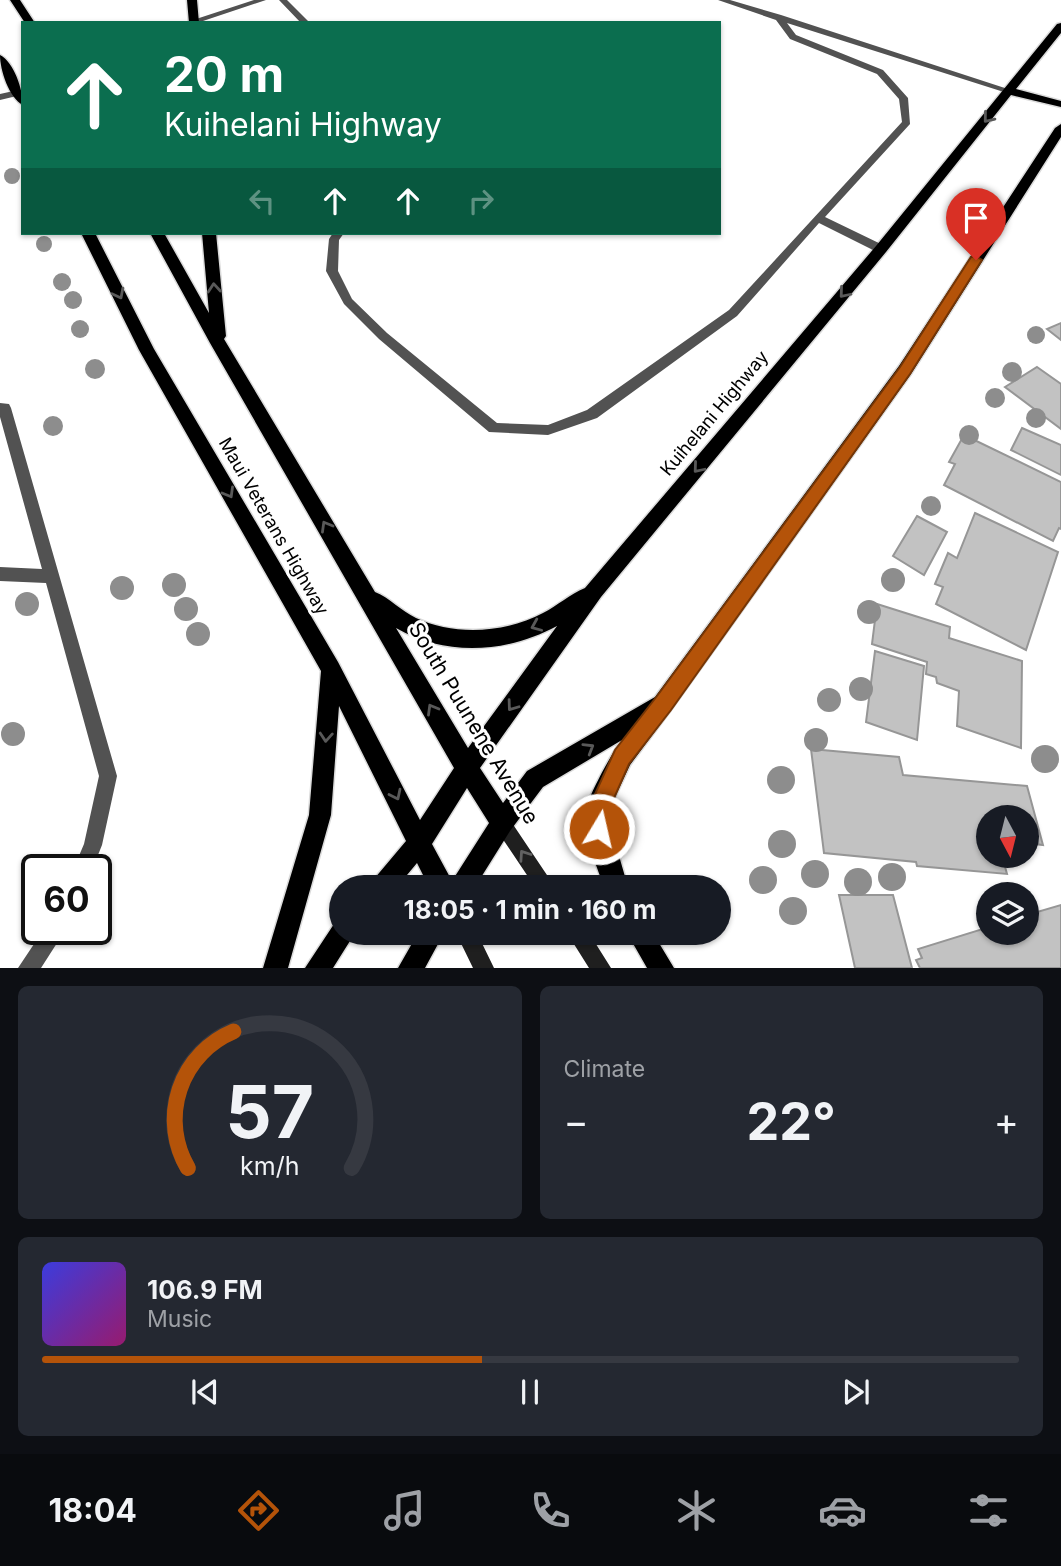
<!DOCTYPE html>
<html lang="en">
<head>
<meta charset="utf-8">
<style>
	body { margin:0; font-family:Inter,sans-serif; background:#242831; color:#f1f3f6; height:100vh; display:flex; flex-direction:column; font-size:26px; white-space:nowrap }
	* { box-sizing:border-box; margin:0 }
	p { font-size:23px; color:#9ea1a6 }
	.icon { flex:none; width:38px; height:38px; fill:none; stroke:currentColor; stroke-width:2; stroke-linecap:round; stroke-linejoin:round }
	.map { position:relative; height:968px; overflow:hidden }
	.sheet { display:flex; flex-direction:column; gap:18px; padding:18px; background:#0d0f14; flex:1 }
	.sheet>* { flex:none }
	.banner { position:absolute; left:21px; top:21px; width:700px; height:214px; border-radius:0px; box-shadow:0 2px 5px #0004; background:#0b6e4f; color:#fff; overflow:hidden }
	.needle { width:46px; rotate:173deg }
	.fabs { position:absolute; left:976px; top:805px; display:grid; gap:14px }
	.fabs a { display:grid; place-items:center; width:63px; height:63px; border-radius:50%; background:#171b24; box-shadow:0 2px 5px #0004; font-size:35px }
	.speed { position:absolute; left:21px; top:854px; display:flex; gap:14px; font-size:35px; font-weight:700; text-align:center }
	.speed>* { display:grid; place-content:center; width:91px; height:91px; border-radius:50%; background:#171b24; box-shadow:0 2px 5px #0004; line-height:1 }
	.speed .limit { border:4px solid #111; border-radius:10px; background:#fff; color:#111 }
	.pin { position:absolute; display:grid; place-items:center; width:60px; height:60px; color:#fff; margin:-72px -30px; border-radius:50% 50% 50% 0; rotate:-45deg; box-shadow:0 0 7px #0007 }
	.pin .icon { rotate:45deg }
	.me { position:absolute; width:77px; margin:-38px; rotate:9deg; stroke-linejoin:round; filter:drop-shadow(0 0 5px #0008) }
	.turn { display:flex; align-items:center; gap:24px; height:147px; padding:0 28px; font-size:32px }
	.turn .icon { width:91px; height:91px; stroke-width:2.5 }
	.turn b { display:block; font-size:49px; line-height:60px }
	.lanes { display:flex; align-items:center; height:66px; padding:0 28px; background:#0003; justify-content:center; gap:35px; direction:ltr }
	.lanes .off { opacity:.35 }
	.big { font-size:52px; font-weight:700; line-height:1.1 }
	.sheet .widget { flex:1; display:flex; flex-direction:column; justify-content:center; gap:10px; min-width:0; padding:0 24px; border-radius:10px; background:#242831 }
	.sheet .dial { align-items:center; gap:0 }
	.dial svg { height:182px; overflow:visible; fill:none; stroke:#363941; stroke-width:7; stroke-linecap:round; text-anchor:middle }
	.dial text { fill:#f1f3f6; stroke:none }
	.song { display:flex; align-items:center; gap:21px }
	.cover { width:84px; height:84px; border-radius:10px; background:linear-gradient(135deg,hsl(240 70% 55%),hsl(320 70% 35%)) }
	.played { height:7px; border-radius:4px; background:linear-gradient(90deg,#b45309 45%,#363941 45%) }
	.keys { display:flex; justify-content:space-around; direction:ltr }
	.heat { display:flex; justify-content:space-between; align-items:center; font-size:38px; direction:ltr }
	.sheet .tiles { flex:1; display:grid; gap:18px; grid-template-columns:1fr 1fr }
	.widget:last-child { grid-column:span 2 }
	.trip { position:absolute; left:329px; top:875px; width:402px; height:70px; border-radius:35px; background:#171b24; box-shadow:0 2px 5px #0004; font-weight:700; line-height:70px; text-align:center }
	.dock { display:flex; height:112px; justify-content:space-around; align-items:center; background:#090b0e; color:#9ea1a6 }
	.dock .icon { width:49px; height:49px }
	.dock .current { color:#b45309 }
	.dock b { font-size:32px; color:#f1f3f6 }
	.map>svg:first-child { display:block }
	.building { fill:#c2c2c2; stroke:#969696; stroke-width:2 }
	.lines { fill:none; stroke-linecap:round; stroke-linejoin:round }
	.primary-casing { stroke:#dbdbdb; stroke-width:3 }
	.service { fill:#525252; fill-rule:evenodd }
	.secondary { fill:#1f1f1f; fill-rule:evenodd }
	.primary { fill:#000; fill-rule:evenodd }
	.tree { fill:#8d8d8d }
	.oneway { stroke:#595959 }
	.oneway2 { stroke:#626262 }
	.route { fill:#b45309; stroke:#753606; stroke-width:2 }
	.labels { text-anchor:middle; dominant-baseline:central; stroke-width:6; stroke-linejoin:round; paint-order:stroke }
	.street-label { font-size:18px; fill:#000; stroke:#fff }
	.near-street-label { font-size:21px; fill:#000; stroke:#fff }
</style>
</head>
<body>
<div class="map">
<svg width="1061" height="968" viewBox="0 0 1061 968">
	<rect width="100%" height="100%" fill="#fff"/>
	<path class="building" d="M1061,323V340L1047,329Z
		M1037,367L1061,384V429L1005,387Z
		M1022,428L1061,445V475L1011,450Z
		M964,435L1061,482V529L1059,528L1053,541L944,485L955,464L949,462Z
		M975,513L1058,552L1026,650L936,604L943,587L935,584L948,553L957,558Z
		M917,516L947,532L924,575L893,556Z
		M877,604L950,627L949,638L1022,661L1021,748L957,726L959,691L937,683L936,677L926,674L927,662L872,644Z
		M875,651L924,666L917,740L866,722Z
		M811,749L899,757L903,775L1027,786L1043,845L1027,843V817H989V856H1014L1016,864L1004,863L1007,874L917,866L916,862L824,853Z
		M839,895H893L912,968H855Z
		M1061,905V968H920L916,960L922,958L918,949L989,927V933H1027V915Z"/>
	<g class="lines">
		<defs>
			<path id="primary" d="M10,0H20L35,23H25Z
				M187,0H197L199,23H189Z
				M1061,23V33L1016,89L1061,101V107L1011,95L886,252L601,597L480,768L503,803L527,771L655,697L899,366L1055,128L1061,124V137L911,374L671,710L630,765L607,814L628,887H604C598,869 582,832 585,813C587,798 612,752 622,740L543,787L510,831L475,887H429L417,863L397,887H370L374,879L406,841L339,706L331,815L288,968H263L309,815L321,671L139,350L81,233H95L154,349L338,662L420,820L454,768L210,343L150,233H164L209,313L202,233H216L226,336L224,339L375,592C390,598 401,611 416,618C454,636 506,633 543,613C557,606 570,594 585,588L876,246L1057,24ZM557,626L468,748L396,628C446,657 507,653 557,626ZM467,788L489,823L452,881L432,844Z
				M0,55C14,62 23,90 23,105C9,98 0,70 0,55Z
				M341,921V933H355L333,968H305L334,924Z
				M418,933H444L425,968H398Z
				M627,933H653L674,968H647Z"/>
		</defs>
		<use href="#primary" class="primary-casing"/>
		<path class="service" d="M254,0H266L197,23L190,21Z
			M279,0H287L310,23H301Z
			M718,0H730L781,15L1014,91L1007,93L787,23L796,35L883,70L908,98L910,124L825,217L885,246V252H877L819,223L737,316L597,418L548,435L489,432L379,339L344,304L326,271L329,239L333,233H344L339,240L338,271L352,299L387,333L497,423L548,425L587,410L729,310L902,122L899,99L877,74L790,39L776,20Z
			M18,90L21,91V95L0,100V94Z
			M0,403L9,404L11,408L117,776L102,845L92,870H73L84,844L99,776L46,583L0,581V567L42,569L0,417Z
			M44,929H66L41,968H18Z"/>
		<path class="secondary" d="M502,814L508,817L555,887H535L496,829L493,823L496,817Z
			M456,933H477L494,968H473Z
			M567,933H589L611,968H589Z"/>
		<use href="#primary" class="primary"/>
	</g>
	<g class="tree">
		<circle cx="12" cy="176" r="8"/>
		<circle cx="44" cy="244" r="8"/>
		<circle cx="62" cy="282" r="9"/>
		<circle cx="73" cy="300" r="9"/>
		<circle cx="80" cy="329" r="9"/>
		<circle cx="1036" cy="335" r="9"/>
		<circle cx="95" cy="369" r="10"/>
		<circle cx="1012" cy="372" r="10"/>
		<circle cx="995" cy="398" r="10"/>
		<circle cx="1036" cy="418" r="10"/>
		<circle cx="53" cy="426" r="10"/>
		<circle cx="969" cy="435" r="10"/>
		<circle cx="931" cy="506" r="10"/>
		<circle cx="893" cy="580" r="12"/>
		<circle cx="174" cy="585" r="12"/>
		<circle cx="122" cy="588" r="12"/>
		<circle cx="27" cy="604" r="12"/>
		<circle cx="186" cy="609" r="12"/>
		<circle cx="869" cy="612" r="12"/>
		<circle cx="198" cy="634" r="12"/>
		<circle cx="861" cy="689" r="12"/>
		<circle cx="829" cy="700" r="12"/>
		<circle cx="13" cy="734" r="12"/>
		<circle cx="816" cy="740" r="12"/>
		<circle cx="1045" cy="759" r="14"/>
		<circle cx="781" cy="780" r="14"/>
		<circle cx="782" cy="844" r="14"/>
		<circle cx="815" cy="874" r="14"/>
		<circle cx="892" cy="877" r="14"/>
		<circle cx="763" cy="880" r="14"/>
		<circle cx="858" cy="882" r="14"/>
		<circle cx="793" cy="911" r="14"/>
	</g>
	<defs><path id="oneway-chevron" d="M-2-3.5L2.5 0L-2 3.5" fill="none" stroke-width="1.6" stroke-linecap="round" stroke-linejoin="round" transform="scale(1.75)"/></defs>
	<g class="oneway">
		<use href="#oneway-chevron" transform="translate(988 118) rotate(129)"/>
		<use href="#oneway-chevron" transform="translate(214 288) rotate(-95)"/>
		<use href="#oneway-chevron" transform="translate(844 293) rotate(130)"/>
		<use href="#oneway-chevron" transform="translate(119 294) rotate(63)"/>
		<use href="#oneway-chevron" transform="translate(698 468) rotate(130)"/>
		<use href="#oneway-chevron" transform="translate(229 493) rotate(60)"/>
		<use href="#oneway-chevron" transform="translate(326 526) rotate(-120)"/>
		<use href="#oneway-chevron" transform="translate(536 626) rotate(157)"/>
		<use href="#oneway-chevron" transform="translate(512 706) rotate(126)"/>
		<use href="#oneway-chevron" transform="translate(432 709) rotate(-120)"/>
		<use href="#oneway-chevron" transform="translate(326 737) rotate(94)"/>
		<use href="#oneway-chevron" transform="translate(589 748) rotate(-31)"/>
		<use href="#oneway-chevron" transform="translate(396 795) rotate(64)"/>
	</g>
	<use class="oneway2" href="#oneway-chevron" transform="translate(524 855) rotate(-124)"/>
	<path class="route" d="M976,256L982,260L910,374L671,710L629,764L607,814L609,829L606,836L599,839L591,836L586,814L615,750L657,696L900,367L971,257Z"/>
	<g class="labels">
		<g class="street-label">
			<text transform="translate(714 413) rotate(-50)">Kuihelani Highway</text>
			<text transform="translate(274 526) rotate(60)">Maui Veterans Highway</text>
		</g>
		<g class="near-street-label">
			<text transform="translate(474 723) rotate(59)">South Puunene Avenue</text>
		</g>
	</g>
</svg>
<div class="fabs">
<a><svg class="needle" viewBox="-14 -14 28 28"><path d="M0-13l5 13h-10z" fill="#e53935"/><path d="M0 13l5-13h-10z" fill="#9ea1a6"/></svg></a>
<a><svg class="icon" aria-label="layers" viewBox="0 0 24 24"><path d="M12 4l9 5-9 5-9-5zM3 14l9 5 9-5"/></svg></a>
</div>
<div class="speed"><div class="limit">60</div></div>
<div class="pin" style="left:976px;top:260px;background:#d93025"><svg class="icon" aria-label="arrive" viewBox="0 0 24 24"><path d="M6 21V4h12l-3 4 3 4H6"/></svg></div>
<svg class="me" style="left:599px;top:829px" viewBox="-20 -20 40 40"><circle r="17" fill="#b45309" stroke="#fff" stroke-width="3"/><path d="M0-11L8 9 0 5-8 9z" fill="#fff"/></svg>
<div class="trip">18:05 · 1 min · 160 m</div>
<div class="banner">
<div class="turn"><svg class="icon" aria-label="ahead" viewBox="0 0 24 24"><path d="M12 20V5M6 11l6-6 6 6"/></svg><div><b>20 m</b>Kuihelani Highway</div></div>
<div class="lanes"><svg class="icon off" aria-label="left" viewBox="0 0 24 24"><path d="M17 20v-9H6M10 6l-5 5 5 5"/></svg><svg class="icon" aria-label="ahead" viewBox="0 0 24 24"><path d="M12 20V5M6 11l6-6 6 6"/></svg><svg class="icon" aria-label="ahead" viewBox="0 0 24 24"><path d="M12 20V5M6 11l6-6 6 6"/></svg><svg class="icon off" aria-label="right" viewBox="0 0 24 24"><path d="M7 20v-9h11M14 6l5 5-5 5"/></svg></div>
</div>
</div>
<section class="sheet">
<div class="tiles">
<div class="widget dial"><svg viewBox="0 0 100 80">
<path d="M14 69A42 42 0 1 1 86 69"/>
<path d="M14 69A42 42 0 0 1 34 9" stroke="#b45309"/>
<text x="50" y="56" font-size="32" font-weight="700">57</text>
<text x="50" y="72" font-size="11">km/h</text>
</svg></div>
<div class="widget"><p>Climate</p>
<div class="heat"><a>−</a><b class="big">22°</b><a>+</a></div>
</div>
<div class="widget">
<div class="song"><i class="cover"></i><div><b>106.9 FM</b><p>Music</p></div></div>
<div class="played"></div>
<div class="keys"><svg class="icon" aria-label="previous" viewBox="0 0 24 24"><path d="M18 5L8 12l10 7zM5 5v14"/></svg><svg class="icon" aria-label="pause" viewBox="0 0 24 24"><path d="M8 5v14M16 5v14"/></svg><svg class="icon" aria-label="next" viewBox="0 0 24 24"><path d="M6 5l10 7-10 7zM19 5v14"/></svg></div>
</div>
</div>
</section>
<nav class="dock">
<b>18:04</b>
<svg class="icon current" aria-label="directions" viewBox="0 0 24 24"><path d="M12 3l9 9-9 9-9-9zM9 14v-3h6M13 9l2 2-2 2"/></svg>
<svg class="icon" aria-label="music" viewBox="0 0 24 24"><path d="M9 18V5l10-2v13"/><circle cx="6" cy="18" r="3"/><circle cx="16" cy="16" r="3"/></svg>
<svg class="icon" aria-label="phone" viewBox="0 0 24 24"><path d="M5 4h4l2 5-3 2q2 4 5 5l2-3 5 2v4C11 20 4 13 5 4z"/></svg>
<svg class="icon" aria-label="climate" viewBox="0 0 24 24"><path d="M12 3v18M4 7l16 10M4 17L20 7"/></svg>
<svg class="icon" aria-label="car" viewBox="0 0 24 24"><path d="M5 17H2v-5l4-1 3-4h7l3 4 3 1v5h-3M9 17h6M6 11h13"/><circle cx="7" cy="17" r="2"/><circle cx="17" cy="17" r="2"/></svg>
<svg class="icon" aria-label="filters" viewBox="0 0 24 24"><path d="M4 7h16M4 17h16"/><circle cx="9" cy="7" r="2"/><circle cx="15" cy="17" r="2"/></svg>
</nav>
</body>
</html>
